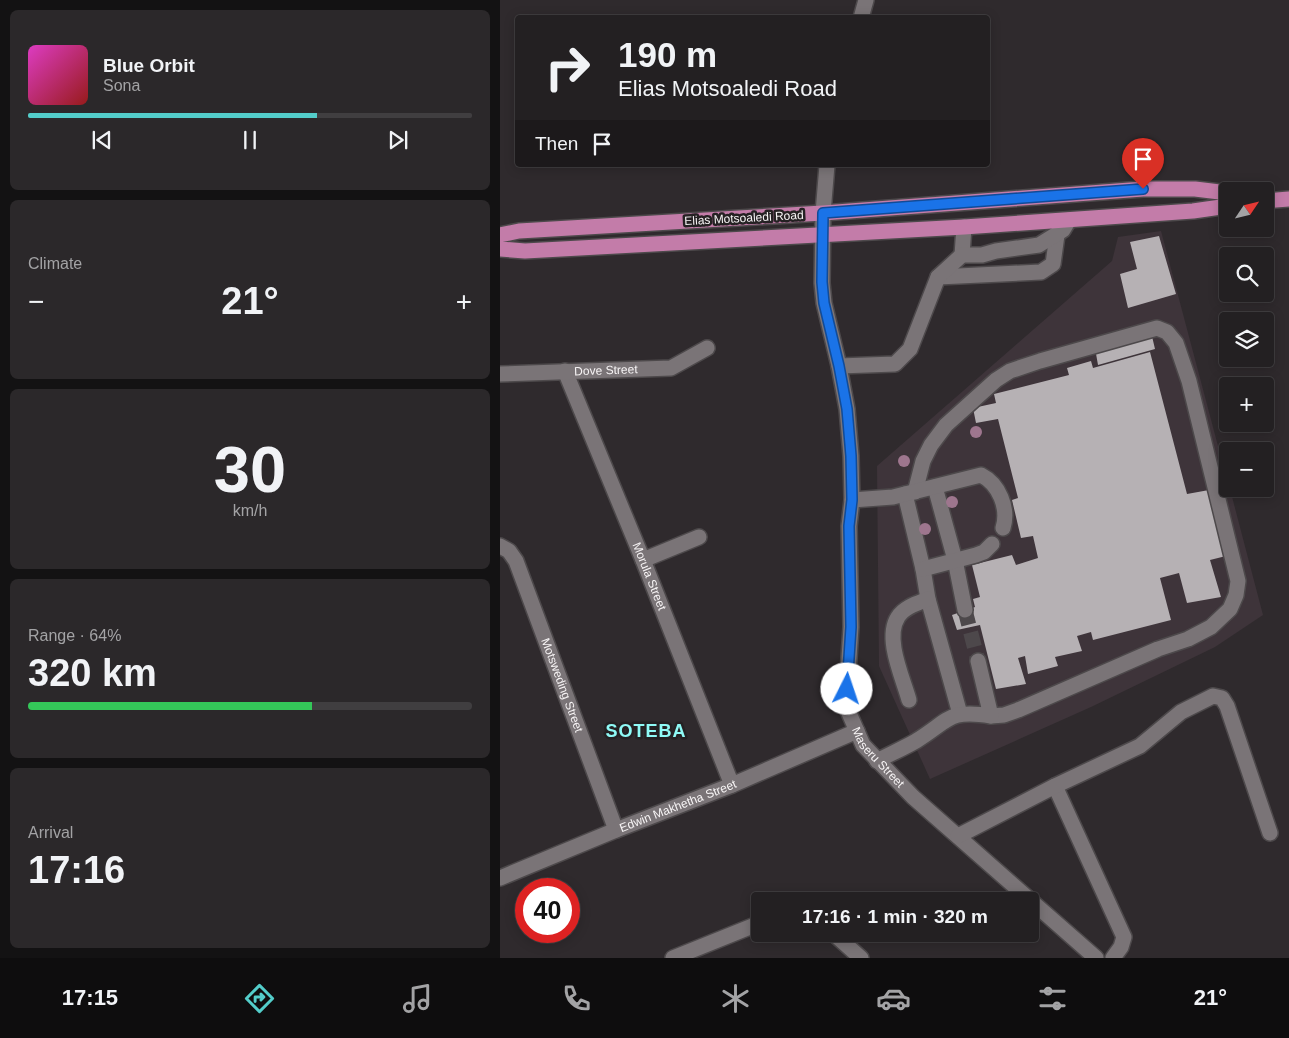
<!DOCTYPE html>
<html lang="en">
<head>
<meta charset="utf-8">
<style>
	body { margin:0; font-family:Arial,sans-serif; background:#2b282a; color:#f1f3f6; height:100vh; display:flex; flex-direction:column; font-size:19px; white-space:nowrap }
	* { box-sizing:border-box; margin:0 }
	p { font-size:16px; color:#a3a3a5 }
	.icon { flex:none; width:28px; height:28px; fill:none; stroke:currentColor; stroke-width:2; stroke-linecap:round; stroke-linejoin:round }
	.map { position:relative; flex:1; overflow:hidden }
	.panel { display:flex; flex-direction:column; gap:10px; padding:10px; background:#131213; width:500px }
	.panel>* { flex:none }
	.banner { position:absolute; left:15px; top:15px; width:475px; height:152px; border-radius:5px; box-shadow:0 2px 12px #0003,0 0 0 1px #403e40; background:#232022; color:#f1f3f6; overflow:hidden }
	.needle { width:32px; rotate:55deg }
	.buttons { position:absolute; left:719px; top:182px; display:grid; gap:10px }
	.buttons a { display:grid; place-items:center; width:55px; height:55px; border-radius:5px; background:#232022; box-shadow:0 2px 12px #0003,0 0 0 1px #403e40; font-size:25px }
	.speed { position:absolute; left:15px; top:878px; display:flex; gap:10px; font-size:25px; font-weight:700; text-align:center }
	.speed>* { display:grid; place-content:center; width:65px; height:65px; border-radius:50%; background:#232022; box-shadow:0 2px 12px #0003,0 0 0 1px #403e40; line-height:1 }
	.speed .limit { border:8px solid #d22; background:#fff; color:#111 }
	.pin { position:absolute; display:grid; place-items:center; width:42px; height:42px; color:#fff; margin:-51px -21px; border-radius:50% 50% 50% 0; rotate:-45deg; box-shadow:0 0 5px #0007 }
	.pin .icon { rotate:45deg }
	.me { position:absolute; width:55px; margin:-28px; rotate:4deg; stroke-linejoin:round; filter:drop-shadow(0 0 4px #0008) }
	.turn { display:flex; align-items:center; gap:18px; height:105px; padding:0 20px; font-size:22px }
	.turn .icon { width:65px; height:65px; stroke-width:2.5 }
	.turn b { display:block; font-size:35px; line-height:42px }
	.then { display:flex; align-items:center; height:48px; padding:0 20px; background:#0003; gap:10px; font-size:19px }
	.big { font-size:38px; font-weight:700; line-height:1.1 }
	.panel .tile { flex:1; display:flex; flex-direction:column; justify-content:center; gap:8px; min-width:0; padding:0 18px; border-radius:8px; background:#2b282a }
	.panel .dial { align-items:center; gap:0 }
	.dial b { font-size:65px; line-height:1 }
	.song { display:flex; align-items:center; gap:15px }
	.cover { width:60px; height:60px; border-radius:8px; background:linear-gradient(135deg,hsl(310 70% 55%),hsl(0 70% 35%)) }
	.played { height:5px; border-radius:2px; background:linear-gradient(90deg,#53cdca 65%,#403e40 65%) }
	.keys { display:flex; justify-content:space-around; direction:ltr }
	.heat { display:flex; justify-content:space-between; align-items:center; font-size:28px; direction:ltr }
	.charge { height:8px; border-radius:4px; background:linear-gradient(90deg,#34c759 64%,#403e40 0) }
	.trip { position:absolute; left:251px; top:892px; width:288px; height:50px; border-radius:5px; background:#232022; box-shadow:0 2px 12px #0003,0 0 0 1px #403e40; font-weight:700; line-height:50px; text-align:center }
	.dock { display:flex; height:80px; justify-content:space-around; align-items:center; background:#0e0d0e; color:#a3a3a5 }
	.dock .icon { width:35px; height:35px }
	.dock .selected { color:#53cdca }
	.dock b { font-size:22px; color:#f1f3f6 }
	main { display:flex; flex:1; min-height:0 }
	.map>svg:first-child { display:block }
	.built { fill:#3e343a }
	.building { fill:#b6b1b4 }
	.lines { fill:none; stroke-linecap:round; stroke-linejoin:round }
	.minor-tunnel { stroke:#4d484b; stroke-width:15; stroke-dasharray:15 8; stroke-linecap:butt }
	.minor-casing { stroke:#4d494b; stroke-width:18 }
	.major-casing { stroke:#4d494b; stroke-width:18 }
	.minor { stroke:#7a7477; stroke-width:15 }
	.major { stroke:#c37ca9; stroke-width:15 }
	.tree { fill:#9e768e }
	.route-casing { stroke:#114b97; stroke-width:12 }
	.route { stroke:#1a73e8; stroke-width:9 }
	.labels { text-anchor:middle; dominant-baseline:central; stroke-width:5; stroke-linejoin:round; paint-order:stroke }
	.street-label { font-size:12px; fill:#f7f4f5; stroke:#252123 }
	.district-label { font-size:18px; font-weight:bold; letter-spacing:1px; fill:#8ffaf6; stroke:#252123 }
</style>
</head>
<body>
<main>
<section class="panel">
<div class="tile">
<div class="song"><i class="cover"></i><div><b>Blue Orbit</b><p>Sona</p></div></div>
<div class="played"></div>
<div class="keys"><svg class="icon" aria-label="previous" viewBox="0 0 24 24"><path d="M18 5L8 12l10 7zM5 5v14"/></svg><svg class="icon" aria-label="pause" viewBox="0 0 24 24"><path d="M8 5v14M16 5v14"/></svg><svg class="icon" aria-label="next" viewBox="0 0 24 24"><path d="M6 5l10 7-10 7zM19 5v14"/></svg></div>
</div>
<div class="tile"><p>Climate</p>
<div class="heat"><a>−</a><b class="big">21°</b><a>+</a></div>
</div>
<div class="tile dial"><b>30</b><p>km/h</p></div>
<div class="tile"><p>Range · 64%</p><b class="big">320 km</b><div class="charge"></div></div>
<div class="tile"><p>Arrival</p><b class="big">17:16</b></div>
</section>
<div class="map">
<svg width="789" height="958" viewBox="0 0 789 958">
	<rect width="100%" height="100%" fill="#2f2a2d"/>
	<path class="built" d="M661,231L727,480L728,489H730L763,615L715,647L591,707L430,779L379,666L377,466L612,261L618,237Z"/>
	<path class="building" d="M659,236L676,294L628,308L620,274L637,269L630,242Z
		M651,332L655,349L598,365L595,348Z
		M650,352L687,494L709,490L726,556L710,560L721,597L687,603L679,573L660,578L671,620L593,640L591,632L577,636L582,651L555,657L558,666L528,674L525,656L518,658L526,684L496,689L480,625L457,630L452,615L475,607L473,599L480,597L472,565L512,555L516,565L538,558L533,536L521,538L512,500L518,498L498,419L476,423L473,408L496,403L494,394L569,375L567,368L591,361L593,368Z"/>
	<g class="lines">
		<path class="minor-tunnel" d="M465,610L478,661"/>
		<defs>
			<g id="minor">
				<path d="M361,18L366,0"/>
				<path id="s1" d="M327,165L323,213L322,283L324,303L339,366L347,409L351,456L352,500L349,526L351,627L347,689L349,713L363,745L413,797L596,958"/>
				<path d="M462,255L464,227"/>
				<path d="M438,277L541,272L553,264L557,235"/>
				<path d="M339,366L395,364L410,349L438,277L462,255H482L496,251L539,245L563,230L569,220"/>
				<path id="s2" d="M65,371L143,560L232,785"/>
				<path id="s3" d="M0,374L171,368L207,348"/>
				<path d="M435,487L455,560L465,610"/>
				<path d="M415,492L423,461L431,445L446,425L496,380L510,371L540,361L657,328L667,332L676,343L689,381L738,581L736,595L730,609L711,627L688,639L658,649L518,710L504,715L491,716"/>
				<path d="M405,494L423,569L428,599L460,714"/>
				<path d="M352,500L393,497L481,475C499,484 509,508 503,528"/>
				<path id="s4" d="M0,546L9,551L16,561L116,830"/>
				<path d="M143,560L199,537"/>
				<path d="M423,569L476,555L484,552L492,544"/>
				<path d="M409,700C403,678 384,638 398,617C404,607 418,603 428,599"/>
				<path d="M377,761C390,754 404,748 416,741C450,720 448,709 491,716L478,661"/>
				<path d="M555,786L624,937L621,947L613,958"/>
				<path d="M458,836L555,786L640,746L681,712L713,696L722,698L727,706L770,833"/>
				<path id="s5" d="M0,878L116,830L232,785L357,731"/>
				<path d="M334,934L361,958"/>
				<path d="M173,958L260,923"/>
			</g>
			<path id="major" d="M765,201L789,199
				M0,235L19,231L323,213L643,189H695L728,193
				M0,249L25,251L464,227L693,211L728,206"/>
		</defs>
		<use href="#minor" class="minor-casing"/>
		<use href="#major" class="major-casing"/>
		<use href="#minor" class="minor"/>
		<use href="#major" class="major"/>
	</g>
	<g class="tree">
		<circle cx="476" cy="432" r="6"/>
		<circle cx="404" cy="461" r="6"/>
		<circle cx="452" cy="502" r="6"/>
		<circle cx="425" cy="529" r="6"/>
	</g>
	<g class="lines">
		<defs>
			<path id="route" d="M347,689L351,627L349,526L352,500L351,456L347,409L339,366L324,303L322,282L323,213L643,189"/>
		</defs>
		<use href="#route" class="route-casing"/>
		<use href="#route" class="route"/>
	</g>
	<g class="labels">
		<g class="street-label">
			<text transform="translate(244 218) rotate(-3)">Elias Motsoaledi Road</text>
			<text stroke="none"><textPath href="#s3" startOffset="106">Dove Street</textPath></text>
			<text stroke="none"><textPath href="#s2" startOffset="222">Morula Street</textPath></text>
			<text stroke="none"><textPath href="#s4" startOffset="155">Motsweding Street</textPath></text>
			<text stroke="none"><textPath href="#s1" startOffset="605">Maseru Street</textPath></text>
			<text stroke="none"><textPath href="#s5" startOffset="192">Edwin Makhetha Street</textPath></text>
		</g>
		<g class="district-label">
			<text x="146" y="731">SOTEBA</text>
		</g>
	</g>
</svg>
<div class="buttons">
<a><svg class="needle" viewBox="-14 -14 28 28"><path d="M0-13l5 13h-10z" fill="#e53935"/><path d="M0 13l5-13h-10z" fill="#a3a3a5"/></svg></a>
<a><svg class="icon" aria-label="search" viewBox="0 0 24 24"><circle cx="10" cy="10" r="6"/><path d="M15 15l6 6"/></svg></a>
<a><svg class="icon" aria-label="layers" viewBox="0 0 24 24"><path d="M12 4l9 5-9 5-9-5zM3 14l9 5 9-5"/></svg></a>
<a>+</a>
<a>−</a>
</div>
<div class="speed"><div class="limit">40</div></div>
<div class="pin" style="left:643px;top:189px;background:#d93025"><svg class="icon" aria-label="arrive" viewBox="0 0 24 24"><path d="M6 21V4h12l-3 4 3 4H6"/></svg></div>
<svg class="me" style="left:347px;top:689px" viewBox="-20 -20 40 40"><circle r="19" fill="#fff"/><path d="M0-13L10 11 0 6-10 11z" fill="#1a73e8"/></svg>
<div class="trip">17:16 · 1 min · 320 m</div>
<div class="banner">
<div class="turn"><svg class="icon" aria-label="right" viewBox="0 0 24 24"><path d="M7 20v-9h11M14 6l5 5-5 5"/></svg><div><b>190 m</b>Elias Motsoaledi Road</div></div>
<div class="then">Then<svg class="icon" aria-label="arrive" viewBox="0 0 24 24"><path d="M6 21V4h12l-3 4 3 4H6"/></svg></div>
</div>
</div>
</main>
<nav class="dock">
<b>17:15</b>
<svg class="icon selected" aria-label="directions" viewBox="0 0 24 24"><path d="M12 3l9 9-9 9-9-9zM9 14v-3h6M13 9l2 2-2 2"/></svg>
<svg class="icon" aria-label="music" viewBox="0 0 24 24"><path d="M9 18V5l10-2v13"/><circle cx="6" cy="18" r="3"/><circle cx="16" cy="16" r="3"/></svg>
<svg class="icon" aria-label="phone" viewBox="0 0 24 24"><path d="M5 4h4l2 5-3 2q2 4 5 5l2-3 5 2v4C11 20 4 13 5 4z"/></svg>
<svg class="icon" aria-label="climate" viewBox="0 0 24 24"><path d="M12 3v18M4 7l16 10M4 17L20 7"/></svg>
<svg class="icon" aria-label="car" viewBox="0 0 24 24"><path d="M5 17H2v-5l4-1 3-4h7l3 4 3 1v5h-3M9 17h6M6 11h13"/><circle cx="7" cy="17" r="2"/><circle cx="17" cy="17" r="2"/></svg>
<svg class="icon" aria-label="filters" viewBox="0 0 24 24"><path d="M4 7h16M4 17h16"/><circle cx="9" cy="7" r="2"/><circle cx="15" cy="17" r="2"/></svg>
<b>21°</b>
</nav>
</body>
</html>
